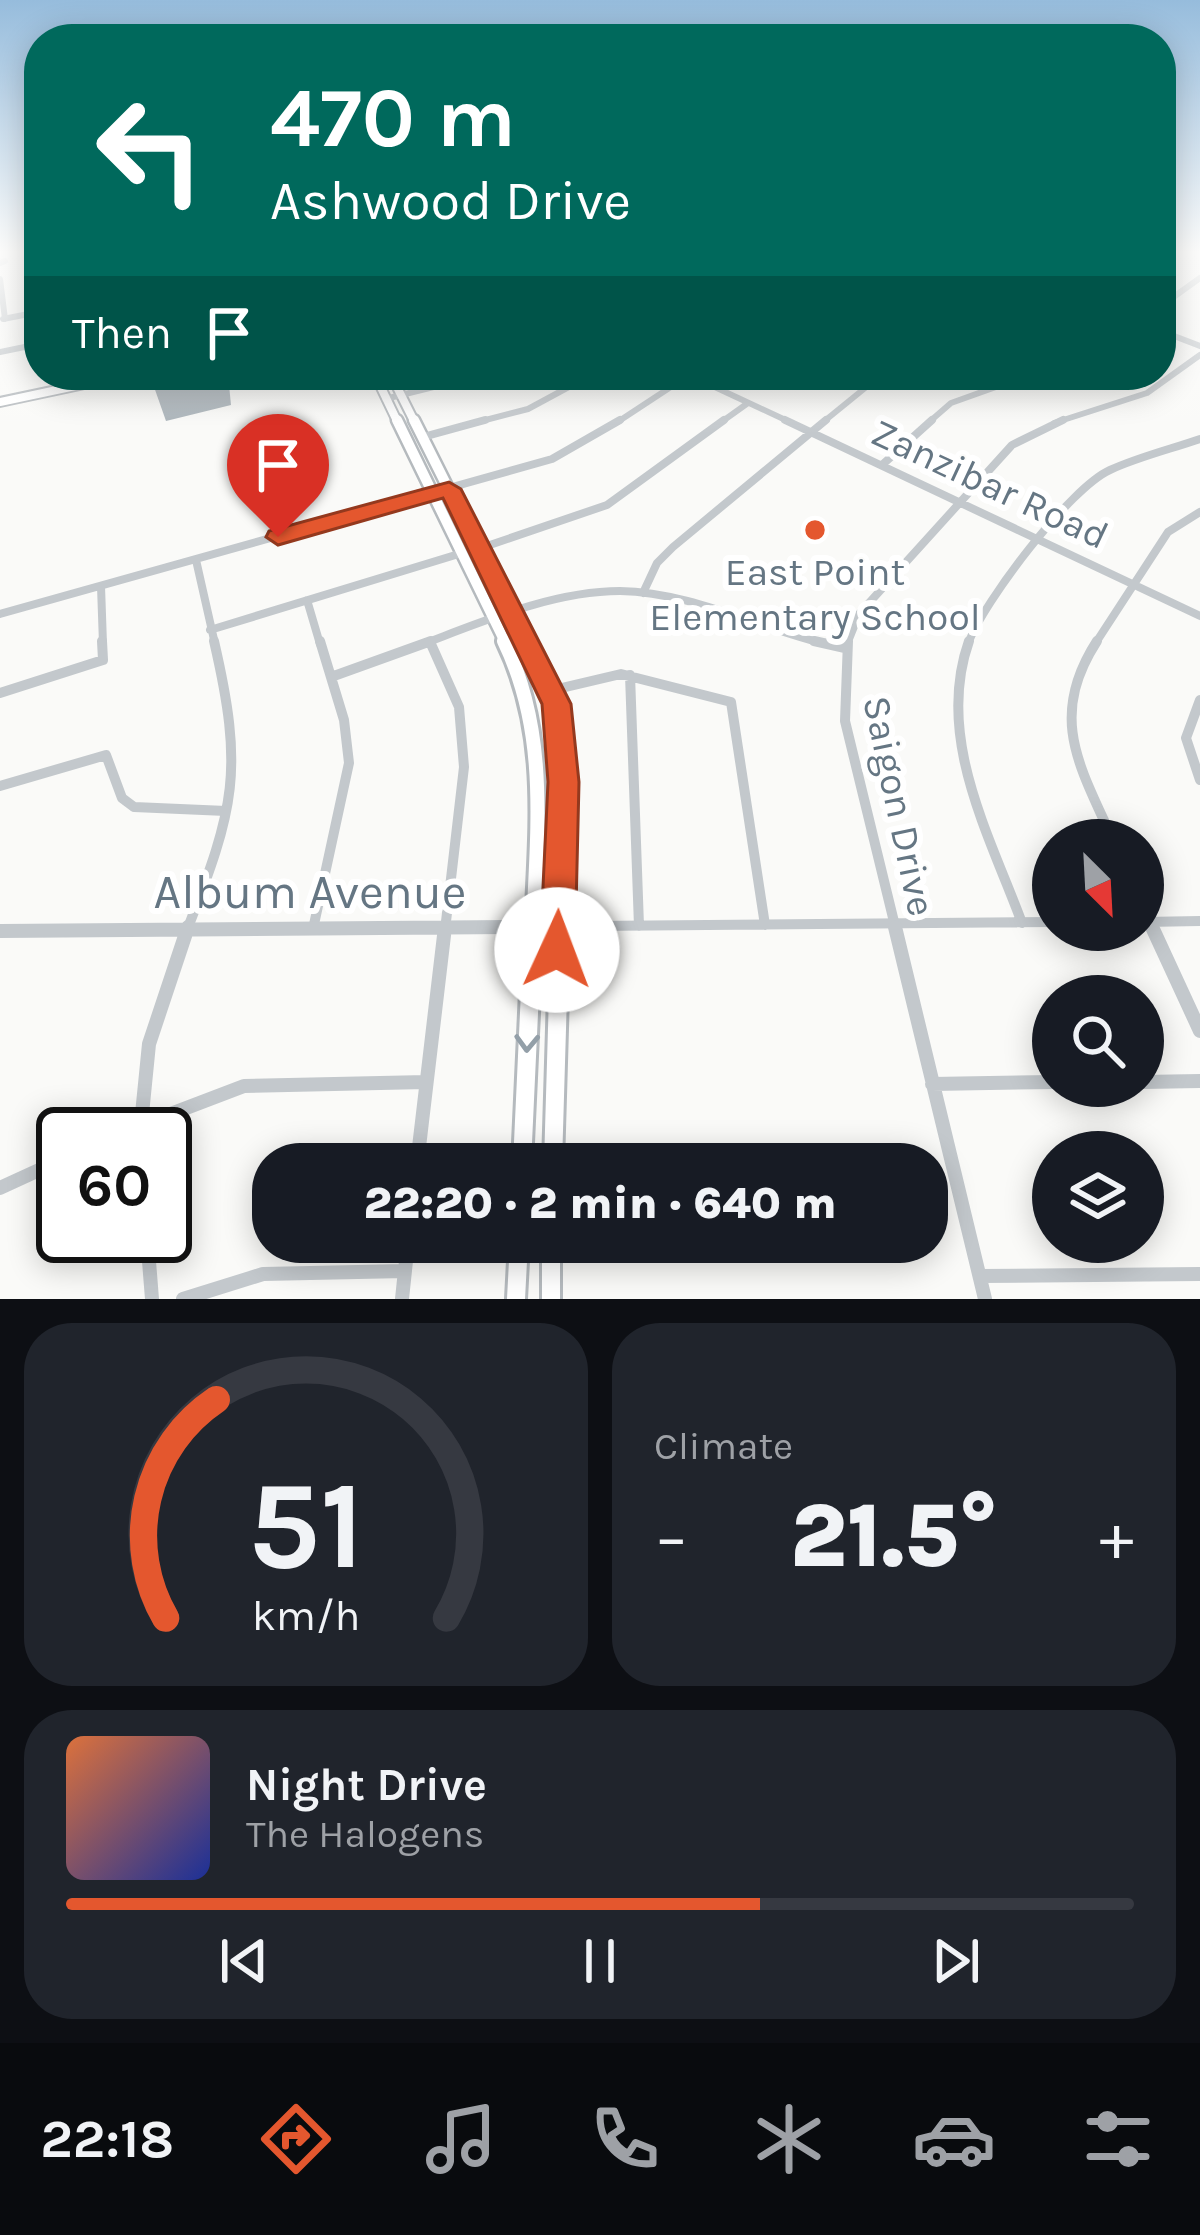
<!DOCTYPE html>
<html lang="en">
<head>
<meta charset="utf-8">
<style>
	body { margin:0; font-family:Karla,sans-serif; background:#20242c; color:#f1f3f6; height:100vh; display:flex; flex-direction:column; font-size:45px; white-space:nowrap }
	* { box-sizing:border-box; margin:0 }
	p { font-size:39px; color:#9ea1a6 }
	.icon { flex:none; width:66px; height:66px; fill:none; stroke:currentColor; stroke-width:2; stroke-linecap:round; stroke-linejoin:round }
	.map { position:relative; height:1299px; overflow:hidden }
	.drawer { display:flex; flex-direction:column; gap:24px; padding:24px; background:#0d0f14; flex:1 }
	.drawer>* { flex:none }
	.hud { position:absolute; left:24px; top:24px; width:1152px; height:366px; border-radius:48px; box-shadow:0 6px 30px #0003; background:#00695c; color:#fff; overflow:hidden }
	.needle { width:78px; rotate:156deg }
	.controls { position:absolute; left:1032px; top:819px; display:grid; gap:24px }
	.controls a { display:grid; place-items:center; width:132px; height:132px; border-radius:50%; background:#171b24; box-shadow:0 6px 30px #0003; font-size:60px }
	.speed { position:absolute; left:36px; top:1107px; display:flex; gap:24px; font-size:60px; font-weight:700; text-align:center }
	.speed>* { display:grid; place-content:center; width:156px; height:156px; border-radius:50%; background:#171b24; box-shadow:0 6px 30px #0003; line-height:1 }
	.speed .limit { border:6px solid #111; border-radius:18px; background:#fff; color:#111 }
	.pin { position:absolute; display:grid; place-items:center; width:102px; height:102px; color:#fff; margin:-123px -51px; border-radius:50% 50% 50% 0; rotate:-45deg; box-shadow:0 0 12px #0007 }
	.pin .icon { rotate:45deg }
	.me { position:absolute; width:132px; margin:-66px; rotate:2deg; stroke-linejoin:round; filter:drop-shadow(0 0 9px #0008) }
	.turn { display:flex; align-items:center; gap:42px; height:252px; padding:0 48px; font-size:54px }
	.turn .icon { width:156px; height:156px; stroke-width:2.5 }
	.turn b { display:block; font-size:84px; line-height:102px }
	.then { display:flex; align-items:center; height:114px; padding:0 48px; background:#0003; gap:24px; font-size:45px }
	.big { font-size:90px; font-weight:800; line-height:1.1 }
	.drawer .tile { flex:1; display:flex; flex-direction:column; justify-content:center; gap:18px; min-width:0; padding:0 42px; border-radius:48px; background:#20242c }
	.drawer .dial { align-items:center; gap:0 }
	.dial svg { height:312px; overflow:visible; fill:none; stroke:#363941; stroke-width:7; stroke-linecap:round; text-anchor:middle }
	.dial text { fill:#f1f3f6; stroke:none }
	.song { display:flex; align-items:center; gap:36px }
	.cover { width:144px; height:144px; border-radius:18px; background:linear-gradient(135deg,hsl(20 70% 55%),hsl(230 70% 35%)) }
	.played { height:12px; border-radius:6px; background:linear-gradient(90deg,#e4572e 65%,#363941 65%) }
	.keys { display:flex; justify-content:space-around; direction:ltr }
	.heat { display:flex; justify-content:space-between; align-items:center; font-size:66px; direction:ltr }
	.drawer .tiles { flex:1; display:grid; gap:24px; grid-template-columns:1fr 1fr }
	.tile:last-child { grid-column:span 2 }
	.trip { position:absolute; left:252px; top:1143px; width:696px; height:120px; border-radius:48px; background:#171b24; box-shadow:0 6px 30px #0003; font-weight:800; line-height:120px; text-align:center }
	.menu { display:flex; height:192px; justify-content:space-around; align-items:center; background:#090b0e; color:#9ea1a6 }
	.menu .icon { width:84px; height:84px }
	.menu .current { color:#e4572e }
	.menu b { font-size:54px; color:#f1f3f6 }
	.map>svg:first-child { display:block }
	.building { fill:#aab3b9 }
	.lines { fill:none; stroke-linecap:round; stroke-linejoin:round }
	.major-far3-casing { stroke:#b5babe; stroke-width:12 }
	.major-far2-casing { stroke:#b5babe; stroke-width:15 }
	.major-far1-casing { stroke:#b5babe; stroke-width:20 }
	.major-casing { stroke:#b5babe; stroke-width:24 }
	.minor-far3 { stroke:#c3c8cc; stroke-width:6 }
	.minor-far2 { stroke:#c3c8cc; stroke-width:8 }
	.minor-far1 { stroke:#c3c8cc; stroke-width:10 }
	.minor { stroke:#c3c8cc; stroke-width:14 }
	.major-far3 { stroke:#fff; stroke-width:8 }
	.major-far2 { stroke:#fff; stroke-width:10 }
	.major-far1 { stroke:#fff; stroke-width:14 }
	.major { stroke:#fff; stroke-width:18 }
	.oneway { stroke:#939fa8 }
	.route { fill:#e4572e; stroke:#94391e; stroke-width:3 }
	.poi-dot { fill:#e4572e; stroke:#fff; stroke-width:4.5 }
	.labels { text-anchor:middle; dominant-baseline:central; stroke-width:12; stroke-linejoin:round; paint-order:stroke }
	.street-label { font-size:39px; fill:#657683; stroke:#fff }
	.poi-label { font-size:39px; fill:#657683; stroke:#fff }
	.near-street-label { font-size:48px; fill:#657683; stroke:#fff }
</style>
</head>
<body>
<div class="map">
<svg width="1200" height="1299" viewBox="0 0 1200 1299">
	<rect width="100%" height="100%" fill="#fafaf8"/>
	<path class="building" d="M194,375H228L231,405L166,421L153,384Z"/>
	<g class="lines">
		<defs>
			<path id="major-far3" d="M375,375L398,423
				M391,375L415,423
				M0,402L127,375"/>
			<path id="major-far2" d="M397,420L506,644
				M414,420L526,644"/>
			<path id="major-far1" d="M504,641C549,734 537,829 533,930
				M524,641L556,704L564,782L560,930"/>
			<path id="major" d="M522,1164L533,927
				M553,1164L560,927
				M551,1242V1299
				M516,1299L519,1242"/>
		</defs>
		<use href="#major-far3" class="major-far3-casing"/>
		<use href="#major-far2" class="major-far2-casing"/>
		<use href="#major-far1" class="major-far1-casing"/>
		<use href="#major" class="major-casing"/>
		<path class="minor-far3" d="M0,263L5,261
			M0,279L5,319
			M1161,306L1200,278
			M3,319L39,312
			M1161,331L1200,346
			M0,352L39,344
			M689,375L792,423
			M385,399L482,375
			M474,423L528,409L591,375
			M616,423L689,375
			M720,423L748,403
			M822,423L881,375
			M928,423L951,403L1029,375
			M1054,423L1147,393L1200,355"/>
		<path class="minor-far2" d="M785,420L1200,616
			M423,437L485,420
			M882,465L932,420
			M481,548L607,505L724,420
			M196,560L215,644
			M101,586L103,644
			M643,593L657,563L673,547L826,420
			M307,600L320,644
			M0,614L552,459L620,420
			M210,630L462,553
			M423,644C484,621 554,591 620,591C691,592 758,628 826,644
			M847,644L859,614L1012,445L1063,420
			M968,644C984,601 1070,488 1110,470C1138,457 1171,449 1200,439
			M1095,644L1168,532L1200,512"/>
		<path class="minor-far1" d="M814,641L845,648
			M848,641L845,721L896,930
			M969,641C935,737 989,834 1022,923
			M1097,641C1048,717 1079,765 1113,840
			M431,644L459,707L464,767L445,930
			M630,675L639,926
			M331,677L431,641
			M553,690L621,674L731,702L765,925
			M0,693L103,660L102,641
			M1200,700L1186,738L1200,780
			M0,786L106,755L122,798L134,807L226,811
			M1143,908L1153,930
			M1145,922L1200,921
			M313,929L349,763L344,720L320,641
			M158,930L1053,922
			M187,930C235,807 244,771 214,641"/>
		<path class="minor" d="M895,927L985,1299
			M1152,927L1200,1031
			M0,931L509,927
			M1143,1082L1200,1081
			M932,1084L1053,1082
			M118,1134L244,1086L426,1082
			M140,1134L149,1044L188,927
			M417,1164L445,927
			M0,1188L63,1159
			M147,1236L152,1299
			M980,1276L1200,1274
			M183,1299L263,1274L405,1271
			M402,1299L408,1242"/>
		<use href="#major-far3" class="major-far3"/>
		<use href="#major-far2" class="major-far2"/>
		<use href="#major-far1" class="major-far1"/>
		<use href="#major" class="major"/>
	</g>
	<defs><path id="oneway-chevron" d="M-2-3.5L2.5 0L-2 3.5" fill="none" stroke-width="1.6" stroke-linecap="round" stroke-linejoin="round" transform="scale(3)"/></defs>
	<use class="oneway" href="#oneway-chevron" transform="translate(527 1043) rotate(92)"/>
	<linearGradient id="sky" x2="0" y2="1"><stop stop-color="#96bcdc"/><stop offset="0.58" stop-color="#fdfdfc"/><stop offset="1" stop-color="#fdfdfc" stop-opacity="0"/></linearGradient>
	<rect width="1200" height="434" fill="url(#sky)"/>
	<path class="route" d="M449,482L461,489L571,704L579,782L575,950L570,962L557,967L545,962L540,950L548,782L542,704L443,498L278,545L266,537L269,531Z"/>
	<circle class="poi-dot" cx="815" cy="530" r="12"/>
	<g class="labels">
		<g class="street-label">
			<text transform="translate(990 484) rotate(25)">Zanzibar Road</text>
			<text transform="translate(899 806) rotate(78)">Saigon Drive</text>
		</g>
		<g class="poi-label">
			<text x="815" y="572">East Point<tspan x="815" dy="45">Elementary School</tspan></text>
		</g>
		<g class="near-street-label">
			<text x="310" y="892">Album Avenue</text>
		</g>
	</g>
</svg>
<div class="controls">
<a><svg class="needle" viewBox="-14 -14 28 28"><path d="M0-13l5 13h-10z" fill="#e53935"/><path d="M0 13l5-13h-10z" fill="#9ea1a6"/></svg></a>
<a><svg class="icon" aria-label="search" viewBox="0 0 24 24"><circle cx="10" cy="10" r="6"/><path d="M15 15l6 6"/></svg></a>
<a><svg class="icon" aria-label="layers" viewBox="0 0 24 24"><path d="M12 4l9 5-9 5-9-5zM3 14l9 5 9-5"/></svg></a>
</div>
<div class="speed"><div class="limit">60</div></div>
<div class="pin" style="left:278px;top:537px;background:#d93025"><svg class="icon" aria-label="arrive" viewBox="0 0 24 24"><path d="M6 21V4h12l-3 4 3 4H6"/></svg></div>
<svg class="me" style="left:557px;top:950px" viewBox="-20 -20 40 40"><circle r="19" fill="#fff"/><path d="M0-13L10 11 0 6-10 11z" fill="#e4572e"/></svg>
<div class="trip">22:20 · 2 min · 640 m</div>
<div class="hud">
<div class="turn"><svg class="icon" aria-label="left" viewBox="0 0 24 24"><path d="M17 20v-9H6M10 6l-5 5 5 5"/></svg><div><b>470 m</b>Ashwood Drive</div></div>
<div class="then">Then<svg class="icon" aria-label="arrive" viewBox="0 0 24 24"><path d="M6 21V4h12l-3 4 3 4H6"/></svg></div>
</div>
</div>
<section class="drawer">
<div class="tiles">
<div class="tile dial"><svg viewBox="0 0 100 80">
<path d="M14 69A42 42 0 1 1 86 69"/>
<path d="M14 69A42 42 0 0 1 27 13" stroke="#e4572e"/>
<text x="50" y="56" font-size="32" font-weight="700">51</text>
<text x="50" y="72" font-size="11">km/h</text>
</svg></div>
<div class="tile"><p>Climate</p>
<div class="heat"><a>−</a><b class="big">21.5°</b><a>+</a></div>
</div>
<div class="tile">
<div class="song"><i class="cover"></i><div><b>Night Drive</b><p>The Halogens</p></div></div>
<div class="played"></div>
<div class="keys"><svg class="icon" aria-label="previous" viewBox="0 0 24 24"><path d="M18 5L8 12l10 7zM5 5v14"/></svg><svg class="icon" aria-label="pause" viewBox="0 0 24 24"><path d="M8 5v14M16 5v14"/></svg><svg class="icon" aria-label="next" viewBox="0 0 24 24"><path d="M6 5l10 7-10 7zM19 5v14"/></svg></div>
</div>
</div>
</section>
<nav class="menu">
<b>22:18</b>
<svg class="icon current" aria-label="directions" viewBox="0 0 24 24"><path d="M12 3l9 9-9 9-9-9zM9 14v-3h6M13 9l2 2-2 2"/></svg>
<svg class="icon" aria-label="music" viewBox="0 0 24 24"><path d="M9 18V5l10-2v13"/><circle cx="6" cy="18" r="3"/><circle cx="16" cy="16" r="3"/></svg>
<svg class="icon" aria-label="phone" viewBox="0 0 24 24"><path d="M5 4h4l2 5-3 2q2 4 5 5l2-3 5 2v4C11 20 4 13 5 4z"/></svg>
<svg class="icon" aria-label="climate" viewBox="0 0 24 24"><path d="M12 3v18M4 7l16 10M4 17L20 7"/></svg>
<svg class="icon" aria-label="car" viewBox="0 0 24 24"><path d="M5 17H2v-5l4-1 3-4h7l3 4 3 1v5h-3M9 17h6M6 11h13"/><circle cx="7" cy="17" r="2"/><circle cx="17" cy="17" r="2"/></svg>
<svg class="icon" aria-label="filters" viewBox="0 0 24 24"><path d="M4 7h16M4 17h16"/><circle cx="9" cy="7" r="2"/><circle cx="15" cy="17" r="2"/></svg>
</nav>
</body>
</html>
